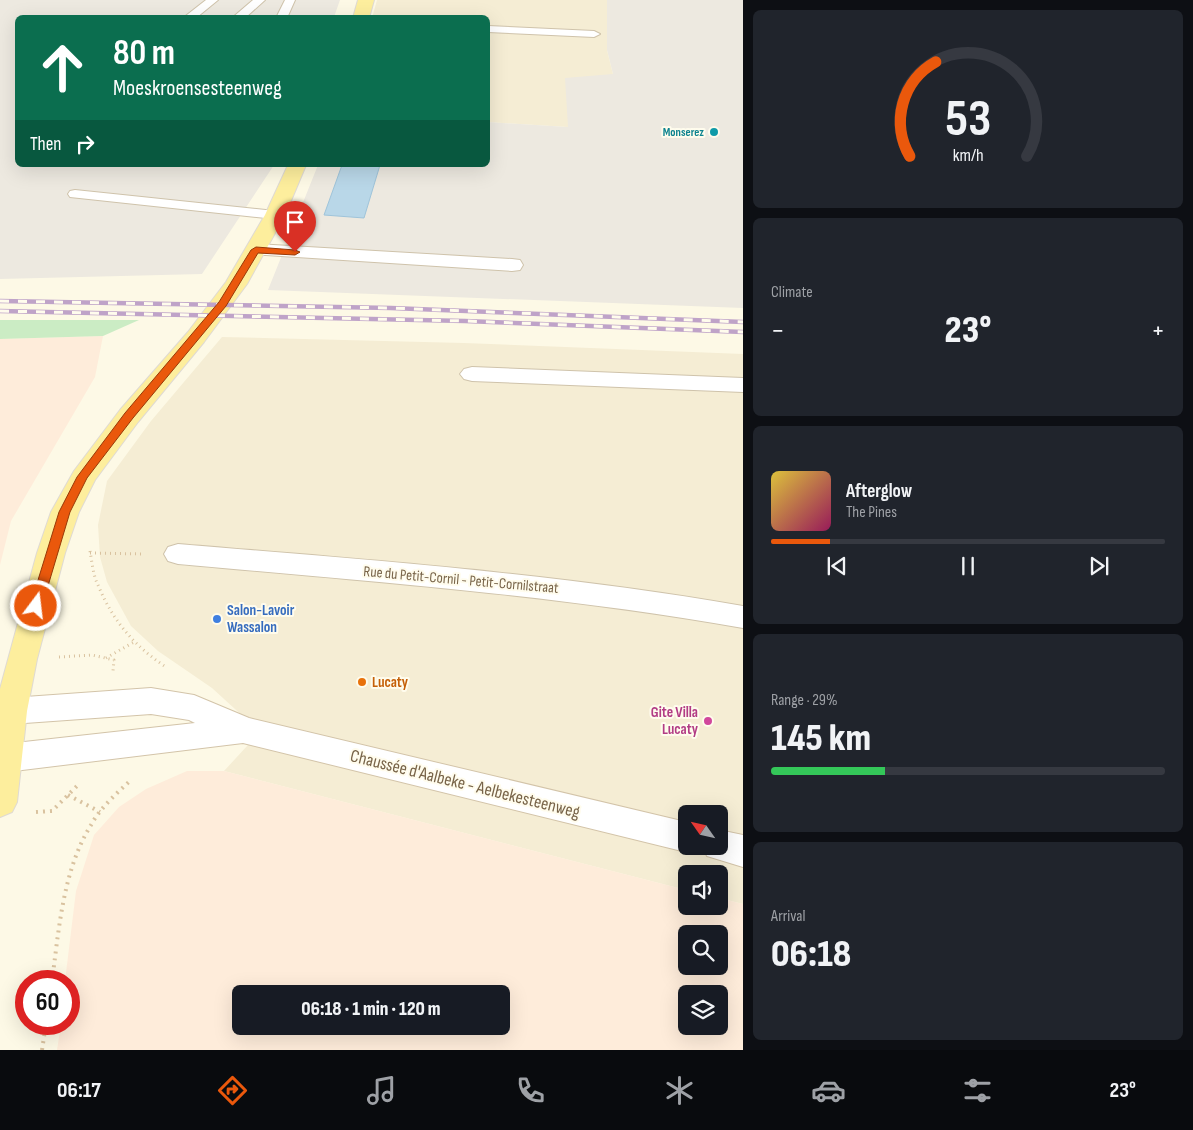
<!DOCTYPE html>
<html lang="en">
<head>
<meta charset="utf-8">
<style>
	body { margin:0; font-family:"Sofia Sans Condensed",sans-serif; background:#20242c; color:#f1f3f6; height:100vh; display:flex; flex-direction:column; font-size:19px; white-space:nowrap }
	* { box-sizing:border-box; margin:0 }
	p { font-size:16px; color:#9ea1a6 }
	.icon { flex:none; width:28px; height:28px; fill:none; stroke:currentColor; stroke-width:2; stroke-linecap:round; stroke-linejoin:round }
	.map { position:relative; flex:1; overflow:hidden }
	.sheet { display:flex; flex-direction:column; gap:10px; padding:10px; background:#0d0f14; width:450px }
	.sheet>* { flex:none }
	.banner { position:absolute; left:15px; top:15px; width:475px; height:152px; border-radius:8px; box-shadow:0 5px 20px #0002; background:#0b6e4f; color:#fff; overflow:hidden }
	.needle { width:32px; rotate:304deg }
	.tools { position:absolute; left:678px; top:805px; display:grid; gap:10px }
	.tools a { display:grid; place-items:center; width:50px; height:50px; border-radius:8px; background:#171b24; box-shadow:0 5px 20px #0002; font-size:25px }
	.speed { position:absolute; left:15px; top:970px; display:flex; gap:10px; font-size:25px; font-weight:700; text-align:center }
	.speed>* { display:grid; place-content:center; width:65px; height:65px; border-radius:50%; background:#171b24; box-shadow:0 5px 20px #0002; line-height:1 }
	.speed .limit { border:8px solid #d22; background:#fff; color:#111 }
	.pin { position:absolute; display:grid; place-items:center; width:42px; height:42px; color:#fff; margin:-51px -21px; border-radius:50% 50% 50% 0; rotate:-45deg; box-shadow:0 0 5px #0007 }
	.pin .icon { rotate:45deg }
	.me { position:absolute; width:55px; margin:-28px; rotate:15deg; stroke-linejoin:round; filter:drop-shadow(0 0 4px #0008) }
	.turn { display:flex; align-items:center; gap:18px; height:105px; padding:0 15px; font-size:22px }
	.turn .icon { width:65px; height:65px; stroke-width:2.5 }
	.turn b { display:block; font-size:35px; line-height:42px }
	.then { display:flex; align-items:center; height:48px; padding:0 15px; background:#0003; gap:10px; font-size:19px }
	.big { font-size:38px; font-weight:800; line-height:1.1 }
	.sheet .tile { flex:1; display:flex; flex-direction:column; justify-content:center; gap:8px; min-width:0; padding:0 18px; border-radius:8px; background:#20242c }
	.sheet .dial { align-items:center; gap:0 }
	.dial svg { height:130px; overflow:visible; fill:none; stroke:#363941; stroke-width:7; stroke-linecap:round; text-anchor:middle }
	.dial text { fill:#f1f3f6; stroke:none }
	.song { display:flex; align-items:center; gap:15px }
	.cover { width:60px; height:60px; border-radius:8px; background:linear-gradient(135deg,hsl(50 70% 55%),hsl(330 70% 35%)) }
	.played { height:5px; border-radius:2px; background:linear-gradient(90deg,#ea580c 15%,#363941 15%) }
	.keys { display:flex; justify-content:space-around; direction:ltr }
	.heat { display:flex; justify-content:space-between; align-items:center; font-size:28px; direction:ltr }
	.charge { height:8px; border-radius:4px; background:linear-gradient(90deg,#34c759 29%,#363941 0) }
	.trip { position:absolute; left:232px; top:985px; width:278px; height:50px; border-radius:8px; background:#171b24; box-shadow:0 5px 20px #0002; font-weight:800; line-height:50px; text-align:center }
	.menu { display:flex; height:80px; justify-content:space-around; align-items:center; background:#090b0e; color:#9ea1a6 }
	.menu .icon { width:35px; height:35px }
	.menu .on { color:#ea580c }
	.menu b { font-size:22px; color:#f1f3f6 }
	main { display:flex; flex:1; min-height:0 }
	.map>svg:first-child { display:block }
	.residential { fill:#f5edd4; fill-rule:evenodd }
	.commercial { fill:#feecda; fill-rule:evenodd }
	.industrial { fill:#ede9e0 }
	.green { fill:#cbecc4 }
	.water { fill:#b9d7e8; stroke:#9fc4da }
	.lines { fill:none; stroke-linecap:round; stroke-linejoin:round }
	.lane-casing { stroke:#cfc3ab; stroke-width:2 }
	.street-casing { stroke:#cfc3ab; stroke-width:2 }
	.secondary-casing { stroke:#d3c4a9; stroke-width:2 }
	.primary-casing { stroke:#dfdad3; stroke-width:2 }
	.path-far1 { stroke:#d9c29f; stroke-width:3; stroke-dasharray:1 4; stroke-linecap:butt }
	.path { stroke:#d9c29f; stroke-width:4; stroke-dasharray:2 5; stroke-linecap:butt }
	.lane { fill:#fff; fill-rule:evenodd }
	.street { fill:#fff; fill-rule:evenodd }
	.secondary { fill:#fff; fill-rule:evenodd }
	.primary { fill:#fdee9d; fill-rule:evenodd }
	.rail-casing { stroke:#bfa3c8; stroke-width:4.5 }
	.rail { stroke:#fffced; stroke-width:3; stroke-dasharray:9; stroke-linecap:butt }
	.route { fill:#ea580c; stroke:#983908 }
	.culture-dot { fill:#0f9aa8; stroke:#fffced; stroke-width:2 }
	.shop-dot { fill:#3f7fe0; stroke:#fffced; stroke-width:2 }
	.food-dot { fill:#e8710a; stroke:#fffced; stroke-width:2 }
	.hotel-dot { fill:#d1479c; stroke:#fffced; stroke-width:2 }
	.labels { text-anchor:middle; dominant-baseline:central; stroke-width:4; stroke-linejoin:round; paint-order:stroke }
	.far-culture-label { font-size:12px; font-weight:bold; fill:#0d838f; stroke:#fffced; text-anchor:end }
	.street-label { font-size:15px; fill:#786449; stroke:#fffced }
	.shop-label { font-size:15px; font-weight:bold; fill:#366cbe; stroke:#fffced; text-anchor:start }
	.food-label { font-size:15px; font-weight:bold; fill:#c56008; stroke:#fffced; text-anchor:start }
	.hotel-label { font-size:15px; font-weight:bold; fill:#b23c85; stroke:#fffced; text-anchor:end }
	.near-street-label { font-size:18px; fill:#786449; stroke:#fffced }
</style>
</head>
<body>
<main>
<div class="map">
<svg width="743" height="1050" viewBox="0 0 743 1050">
	<rect width="100%" height="100%" fill="#fdf9e6"/>
	<path class="residential" d="M377,0H607V50L613,74L568,127L488,122V18H372Z
		M222,337L464,343L743,354V904L719,898V874H686V890L224,771L260,732L212,688L158,651L131,626L107,582L100,557L98,525L107,481L151,421ZM686,814H719V846H686Z"/>
	<path class="commercial" d="M103,336L95,377L11,521L0,565V339Z
		M187,771H224L686,890V906H719V898L743,904V1050H57L61,1024H69V981H65L76,891L94,835L119,807L146,789ZM686,934H719V966H686ZM241,994H501V1026H241ZM686,994H719V1026H686Z"/>
	<path class="industrial" d="M0,0H340L334,17L18,18V165H274L202,274L0,279Z
		M607,0H743V308L268,290L318,165H488V122L568,127L565,78L613,74L607,50Z"/>
	<path class="green" d="M0,320H139L103,336L0,339Z"/>
	<path class="water" d="M342,165H380L364,218L324,215Z"/>
	<g class="lines">
		<defs>
			<path id="lane" d="M206,0H218L196,18H183Z
				M253,0H265L245,18H232Z
				M285,0H295L287,18H276Z
				M488,26L594,31L600,34L594,37L488,32Z
				M75,190L275,211L280,212L282,215L280,218L275,219L70,197L68,194L70,191Z"/>
			<path id="street" d="M256,244L512,259L520,260L523,265L520,270L512,271L249,254L246,250L249,246Z
				M472,367L743,378V392L472,381L464,379L460,374L464,369Z
				M178,544C367,560 556,573 743,606V628C556,595 367,581 178,564L168,561L164,554L168,547Z"/>
			<path id="secondary" d="M151,688L194,695L249,718L686,822V846H699L686,852L243,743L6,772L0,770V746L6,744L195,723L189,720L151,714L11,724L0,720V702L11,698Z
				M719,830L743,835V867L707,856L702,846H719Z"/>
			<path id="primary" d="M358,0H374L369,18H353Z
				M288,165H306L285,215L247,284L204,342L138,422L95,480L79,512L65,553L37,659L27,711L17,802L12,812L0,817V689L37,553L51,512L74,471L120,410L188,332L226,282L265,215Z"/>
		</defs>
		<use href="#lane" class="lane-casing"/>
		<use href="#street" class="street-casing"/>
		<use href="#secondary" class="secondary-casing"/>
		<use href="#primary" class="primary-casing"/>
		<path class="path-far1" d="M90,551C92,562 93,575 98,585C113,621 134,646 166,667
			M90,553L145,554
			M59,657L92,655L114,660L113,671
			M106,658L134,642"/>
		<path class="path" d="M68,795L100,812
			M36,812L52,811L78,785
			M52,981C59,929 63,870 91,825C101,807 117,793 132,779
			M42,1050L46,1024"/>
		<use href="#lane" class="lane"/>
		<use href="#street" class="street"/>
		<use href="#secondary" class="secondary"/>
		<use href="#primary" class="primary"/>
		<defs>
			<path id="rail" d="M0,301L391,308L743,322
				M0,311L465,321L743,332"/>
		</defs>
		<use href="#rail" class="rail-casing"/>
		<use href="#rail" class="rail"/>
	</g>
	<path class="route" d="M256,247L295,250L300,252L295,255L258,253L226,306L133,418L87,478L70,512L42,606L40,609H32L30,606L59,512L77,477L125,413L219,302L251,250Z"/>
	<circle class="culture-dot" cx="714" cy="132" r="5"/>
	<circle class="shop-dot" cx="217" cy="619" r="5"/>
	<circle class="food-dot" cx="362" cy="682" r="5"/>
	<circle class="hotel-dot" cx="708" cy="721" r="5"/>
	<g class="labels">
		<g class="far-culture-label">
			<text x="704" y="132">Monserez</text>
		</g>
		<g class="street-label">
			<text transform="translate(461 580) rotate(5)">Rue du Petit-Cornil - Petit-Cornilstraat</text>
		</g>
		<g class="shop-label">
			<text x="227" y="610">Salon-Lavoir<tspan x="227" dy="17">Wassalon</tspan></text>
		</g>
		<g class="food-label">
			<text x="372" y="682">Lucaty</text>
		</g>
		<g class="hotel-label">
			<text x="698" y="712">Gite Villa<tspan x="698" dy="17">Lucaty</tspan></text>
		</g>
		<g class="near-street-label">
			<text transform="translate(465 784) rotate(14)">Chaussée d'Aalbeke - Aelbekesteenweg</text>
		</g>
	</g>
</svg>
<div class="tools">
<a><svg class="needle" viewBox="-14 -14 28 28"><path d="M0-13l5 13h-10z" fill="#e53935"/><path d="M0 13l5-13h-10z" fill="#9ea1a6"/></svg></a>
<a><svg class="icon" aria-label="sound" viewBox="0 0 24 24"><path d="M4 9h4l5-4v14l-5-4H4zM17 9q2 3 0 6"/></svg></a>
<a><svg class="icon" aria-label="search" viewBox="0 0 24 24"><circle cx="10" cy="10" r="6"/><path d="M15 15l6 6"/></svg></a>
<a><svg class="icon" aria-label="layers" viewBox="0 0 24 24"><path d="M12 4l9 5-9 5-9-5zM3 14l9 5 9-5"/></svg></a>
</div>
<div class="speed"><div class="limit">60</div></div>
<div class="pin" style="left:295px;top:252px;background:#d93025"><svg class="icon" aria-label="arrive" viewBox="0 0 24 24"><path d="M6 21V4h12l-3 4 3 4H6"/></svg></div>
<svg class="me" style="left:36px;top:606px" viewBox="-20 -20 40 40"><circle r="17" fill="#ea580c" stroke="#fff" stroke-width="3"/><path d="M0-11L8 9 0 5-8 9z" fill="#fff"/></svg>
<div class="trip">06:18 · 1 min · 120 m</div>
<div class="banner">
<div class="turn"><svg class="icon" aria-label="ahead" viewBox="0 0 24 24"><path d="M12 20V5M6 11l6-6 6 6"/></svg><div><b>80 m</b>Moeskroensesteenweg</div></div>
<div class="then">Then<svg class="icon" aria-label="right" viewBox="0 0 24 24"><path d="M7 20v-9h11M14 6l5 5-5 5"/></svg></div>
</div>
</div>
<section class="sheet">
<div class="tile dial"><svg viewBox="0 0 100 80">
<path d="M14 69A42 42 0 1 1 86 69"/>
<path d="M14 69A42 42 0 0 1 30 11" stroke="#ea580c"/>
<text x="50" y="56" font-size="32" font-weight="700">53</text>
<text x="50" y="72" font-size="11">km/h</text>
</svg></div>
<div class="tile"><p>Climate</p>
<div class="heat"><a>−</a><b class="big">23°</b><a>+</a></div>
</div>
<div class="tile">
<div class="song"><i class="cover"></i><div><b>Afterglow</b><p>The Pines</p></div></div>
<div class="played"></div>
<div class="keys"><svg class="icon" aria-label="previous" viewBox="0 0 24 24"><path d="M18 5L8 12l10 7zM5 5v14"/></svg><svg class="icon" aria-label="pause" viewBox="0 0 24 24"><path d="M8 5v14M16 5v14"/></svg><svg class="icon" aria-label="next" viewBox="0 0 24 24"><path d="M6 5l10 7-10 7zM19 5v14"/></svg></div>
</div>
<div class="tile"><p>Range · 29%</p><b class="big">145 km</b><div class="charge"></div></div>
<div class="tile"><p>Arrival</p><b class="big">06:18</b></div>
</section>
</main>
<nav class="menu">
<b>06:17</b>
<svg class="icon on" aria-label="directions" viewBox="0 0 24 24"><path d="M12 3l9 9-9 9-9-9zM9 14v-3h6M13 9l2 2-2 2"/></svg>
<svg class="icon" aria-label="music" viewBox="0 0 24 24"><path d="M9 18V5l10-2v13"/><circle cx="6" cy="18" r="3"/><circle cx="16" cy="16" r="3"/></svg>
<svg class="icon" aria-label="phone" viewBox="0 0 24 24"><path d="M5 4h4l2 5-3 2q2 4 5 5l2-3 5 2v4C11 20 4 13 5 4z"/></svg>
<svg class="icon" aria-label="climate" viewBox="0 0 24 24"><path d="M12 3v18M4 7l16 10M4 17L20 7"/></svg>
<svg class="icon" aria-label="car" viewBox="0 0 24 24"><path d="M5 17H2v-5l4-1 3-4h7l3 4 3 1v5h-3M9 17h6M6 11h13"/><circle cx="7" cy="17" r="2"/><circle cx="17" cy="17" r="2"/></svg>
<svg class="icon" aria-label="filters" viewBox="0 0 24 24"><path d="M4 7h16M4 17h16"/><circle cx="9" cy="7" r="2"/><circle cx="15" cy="17" r="2"/></svg>
<b>23°</b>
</nav>
</body>
</html>
